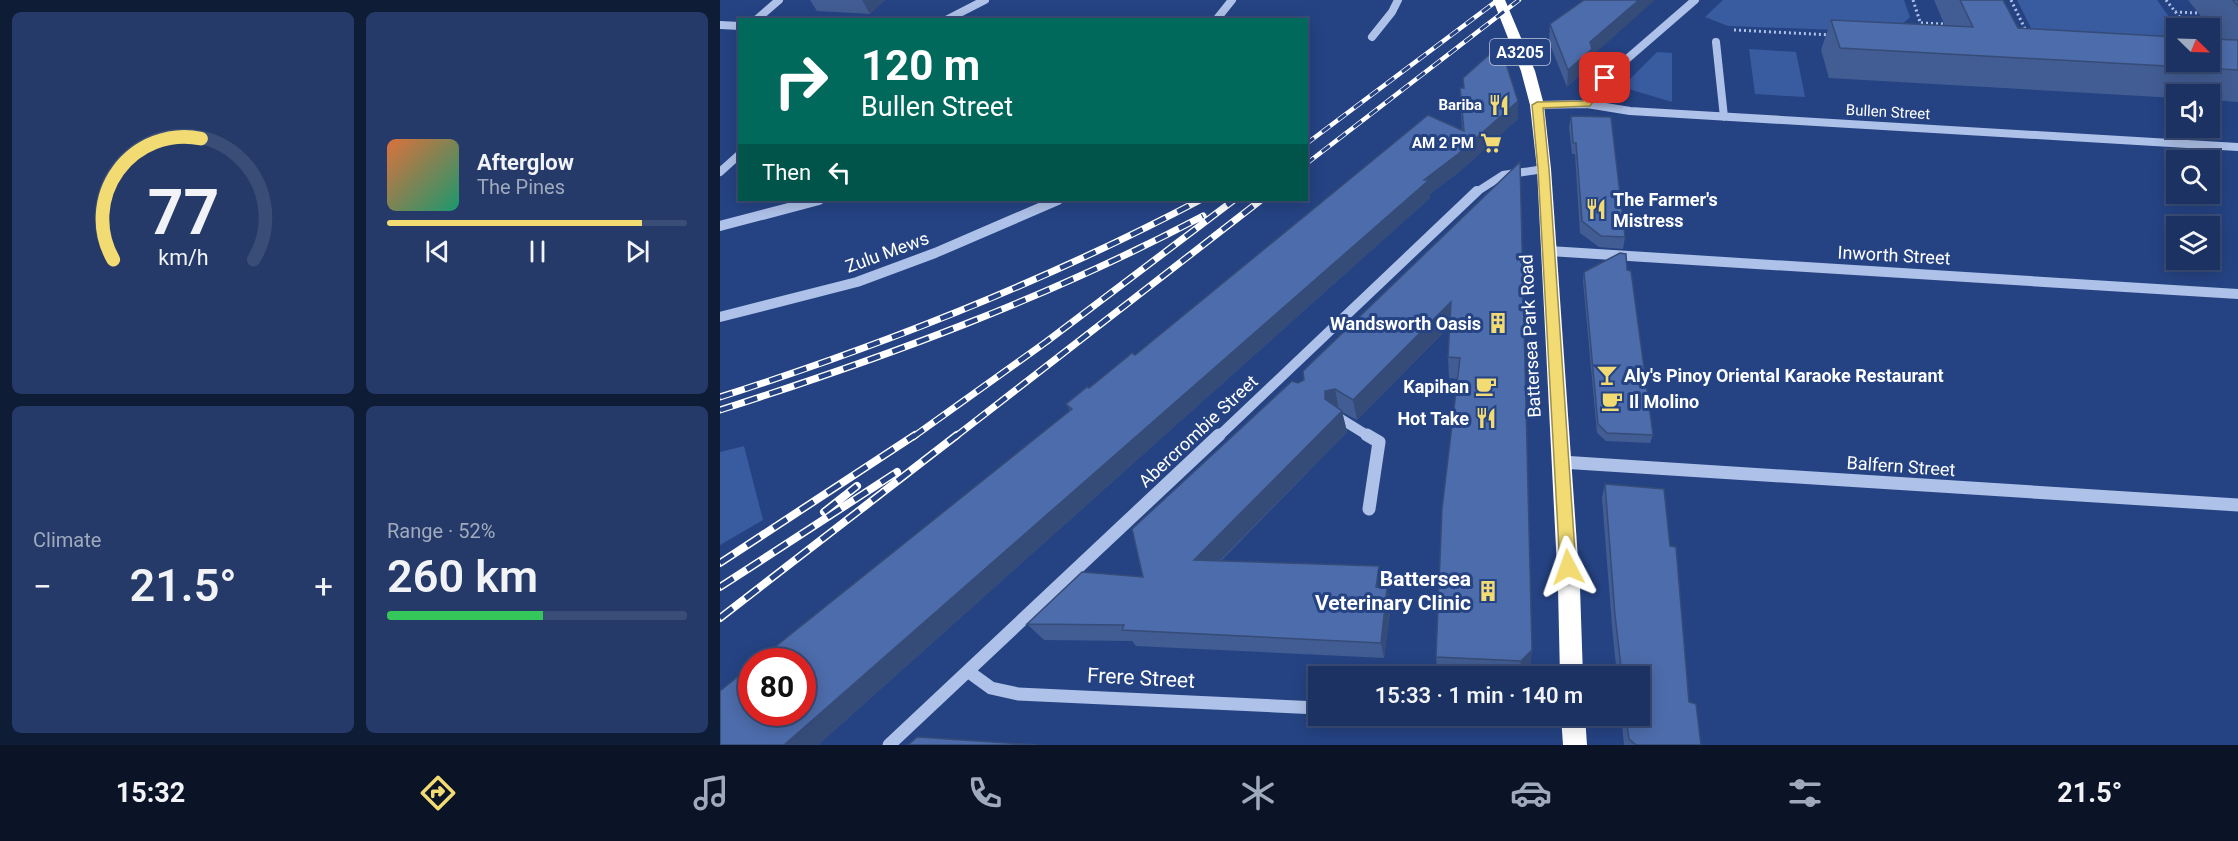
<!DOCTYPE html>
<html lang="en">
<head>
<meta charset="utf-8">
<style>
	body { margin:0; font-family:Roboto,sans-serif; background:#253a68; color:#f1f3f6; height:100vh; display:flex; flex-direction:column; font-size:22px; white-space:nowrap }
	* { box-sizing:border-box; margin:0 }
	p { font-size:20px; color:#a0aabe }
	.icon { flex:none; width:33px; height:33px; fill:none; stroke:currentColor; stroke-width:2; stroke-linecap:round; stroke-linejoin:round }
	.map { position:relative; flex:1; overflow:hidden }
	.sheet { display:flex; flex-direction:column; gap:12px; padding:12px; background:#0f1c36; width:720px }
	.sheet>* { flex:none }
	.banner { position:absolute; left:18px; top:18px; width:570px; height:183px; border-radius:0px; box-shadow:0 3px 15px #0003,0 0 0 2px #3a4d77; background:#00695c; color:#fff; overflow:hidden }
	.needle { width:39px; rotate:113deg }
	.fabs { position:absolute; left:1446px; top:18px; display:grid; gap:12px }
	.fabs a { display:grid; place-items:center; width:54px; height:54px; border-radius:0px; background:#1c3262; box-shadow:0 3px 15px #0003,0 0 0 2px #3a4d77; font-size:30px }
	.speed { position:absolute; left:18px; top:648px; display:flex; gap:12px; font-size:30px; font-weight:700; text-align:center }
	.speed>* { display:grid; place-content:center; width:78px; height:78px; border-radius:50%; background:#1c3262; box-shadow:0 3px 15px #0003,0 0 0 2px #3a4d77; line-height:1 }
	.speed .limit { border:9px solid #d22; background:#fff; color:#111 }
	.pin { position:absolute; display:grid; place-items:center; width:51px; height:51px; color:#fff; margin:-26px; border-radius:12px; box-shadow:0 3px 9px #0006 }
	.me { position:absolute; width:66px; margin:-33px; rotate:356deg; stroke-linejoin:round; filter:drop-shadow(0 0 4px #0008) }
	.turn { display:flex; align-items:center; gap:21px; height:126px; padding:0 24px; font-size:27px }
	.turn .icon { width:78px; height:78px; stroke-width:2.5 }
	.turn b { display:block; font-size:42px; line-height:51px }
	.then { display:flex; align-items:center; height:57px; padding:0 24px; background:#0003; gap:12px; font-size:22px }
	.big { font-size:45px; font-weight:600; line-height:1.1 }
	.sheet .widget { flex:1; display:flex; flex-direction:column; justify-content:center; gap:9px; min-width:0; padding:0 21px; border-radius:9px; background:#253a68 }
	.sheet .dial { align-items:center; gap:0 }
	.dial svg { height:156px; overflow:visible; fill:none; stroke:#3a4d77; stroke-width:7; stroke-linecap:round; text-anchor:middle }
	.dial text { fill:#f1f3f6; stroke:none }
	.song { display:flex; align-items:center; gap:18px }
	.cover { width:72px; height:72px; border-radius:9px; background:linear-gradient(135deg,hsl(20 70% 55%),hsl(160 70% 35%)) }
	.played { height:6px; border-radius:3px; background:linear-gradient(90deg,#f1db72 85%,#3a4d77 85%) }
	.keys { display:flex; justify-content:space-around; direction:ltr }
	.heat { display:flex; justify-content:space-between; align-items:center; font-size:33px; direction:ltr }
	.charge { height:9px; border-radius:4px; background:linear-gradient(90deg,#34c759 52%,#3a4d77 0) }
	.sheet .tiles { flex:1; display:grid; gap:12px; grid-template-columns:repeat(2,1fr) }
	.trip { position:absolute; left:588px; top:666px; width:342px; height:60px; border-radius:0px; background:#1c3262; box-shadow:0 3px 15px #0003,0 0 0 2px #3a4d77; font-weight:600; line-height:60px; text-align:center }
	.tabs { display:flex; height:96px; justify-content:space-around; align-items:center; background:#0b1427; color:#a0aabe }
	.tabs .icon { width:42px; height:42px }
	.tabs .selected { color:#f1db72 }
	.tabs b { font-size:27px; color:#f1f3f6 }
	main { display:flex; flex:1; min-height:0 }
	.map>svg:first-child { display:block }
	.green { fill:#395ba0 }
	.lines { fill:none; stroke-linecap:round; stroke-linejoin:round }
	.path { stroke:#aec1e8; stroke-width:3; stroke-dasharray:2 3; stroke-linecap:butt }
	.minor-far2 { stroke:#aec1e8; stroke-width:8 }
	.minor-far1 { stroke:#aec1e8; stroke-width:10 }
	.minor { stroke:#aec1e8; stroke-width:13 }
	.highway { fill:#fff; fill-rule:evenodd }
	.rail-far2-casing { stroke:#fff; stroke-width:4.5 }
	.rail-far1-casing { stroke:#fff; stroke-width:7 }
	.rail-casing { stroke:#fff; stroke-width:8 }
	.rail-far2 { stroke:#254383; stroke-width:3; stroke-dasharray:10; stroke-linecap:butt }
	.rail-far1 { stroke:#254383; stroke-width:4.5; stroke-dasharray:13; stroke-linecap:butt }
	.rail { stroke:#254383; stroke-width:5; stroke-dasharray:16; stroke-linecap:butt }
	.wall { fill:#425d93 }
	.shaded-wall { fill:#364c78 }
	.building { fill:#4d6cab; stroke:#364c78; stroke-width:1.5 }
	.route { fill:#f1db72; stroke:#9d8e4a; stroke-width:1.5 }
	.labels { text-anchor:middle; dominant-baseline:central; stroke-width:6; stroke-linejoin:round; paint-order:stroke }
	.far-poi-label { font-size:15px; font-weight:bold; fill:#fff; stroke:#254383; text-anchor:end }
	.far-street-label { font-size:15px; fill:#fff; stroke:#254383 }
	.shield { fill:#254383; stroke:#bec7da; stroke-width:1.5 }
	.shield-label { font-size:16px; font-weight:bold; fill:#fff }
	.poi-label { font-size:18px; font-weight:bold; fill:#fff; stroke:#254383; text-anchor:start }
	.street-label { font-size:18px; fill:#fff; stroke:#254383 }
	.near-poi-label { font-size:21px; font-weight:bold; fill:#fff; stroke:#254383; text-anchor:end }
	.near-street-label { font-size:21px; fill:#fff; stroke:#254383 }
</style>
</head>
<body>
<main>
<section class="sheet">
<div class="tiles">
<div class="widget dial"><svg viewBox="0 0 100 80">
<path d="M14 69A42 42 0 1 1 86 69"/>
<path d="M14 69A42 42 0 0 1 59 7" stroke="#f1db72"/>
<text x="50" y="56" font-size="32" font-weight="700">77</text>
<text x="50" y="72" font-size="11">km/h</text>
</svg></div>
<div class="widget">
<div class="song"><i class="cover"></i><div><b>Afterglow</b><p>The Pines</p></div></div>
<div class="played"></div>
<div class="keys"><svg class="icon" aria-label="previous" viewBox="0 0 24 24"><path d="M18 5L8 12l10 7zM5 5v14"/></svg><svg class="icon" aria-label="pause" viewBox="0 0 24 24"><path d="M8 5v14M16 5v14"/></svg><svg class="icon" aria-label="next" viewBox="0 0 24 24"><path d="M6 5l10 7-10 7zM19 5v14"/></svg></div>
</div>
<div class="widget"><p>Climate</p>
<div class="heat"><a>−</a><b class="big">21.5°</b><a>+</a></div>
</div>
<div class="widget"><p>Range · 52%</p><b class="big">260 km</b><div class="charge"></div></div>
</div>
</section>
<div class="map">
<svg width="1518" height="745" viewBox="0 0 1518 745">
	<rect width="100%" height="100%" fill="#254383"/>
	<path class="green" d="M1003,0H1184L1190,17L1174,32L1008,26L985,17Z
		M1297,0H1437L1457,28L1456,36L1441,49L1312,30Z
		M1029,49L1076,52L1085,97L1035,94Z
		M937,52L952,53V102L902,87Z
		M24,446L43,520L0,545V452Z"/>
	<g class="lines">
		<path class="path" d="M1193,0L1202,28
			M1291,0L1307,33
			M1446,0L1468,28
			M1455,12L1478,13
			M1201,23L1224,24
			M1014,30L1112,35"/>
		<path class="minor-far2" d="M36,20L59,0
			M226,20L265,0
			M496,20L512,0
			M0,25L20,26
			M652,37L672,12L678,0
			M996,42L1004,117
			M867,104L885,78L975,0
			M817,105L867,104L910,111L1518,147
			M0,172L20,154
			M755,193L783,175L824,169"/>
		<path class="minor-far1" d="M0,226L99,200
			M829,251L1518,294
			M0,317L137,282L215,253L338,200
			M616,416L650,437
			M498,437L757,191"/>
		<path class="minor" d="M647,435L659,442L649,509
			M841,462L1518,505
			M249,672L271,688L298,694L598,708
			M766,716L853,718
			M169,745L499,435"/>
		<path class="highway" d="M773,0H785L815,71L824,105L831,169L860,588L863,676H840L838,588L817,169L810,105L801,71Z
			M841,716H865L867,745H843Z"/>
		<defs>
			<path id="rail-far2" d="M586,144L778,0
				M586,164L799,0"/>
			<path id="rail-far1" d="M0,397C166,344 326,281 480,200
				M0,410C166,357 328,298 483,216
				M193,437L326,342L514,200
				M235,437L541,200"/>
			<path id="rail" d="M104,512L137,486
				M0,563L195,435
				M0,587L177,472
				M0,618L237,435"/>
		</defs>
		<use href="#rail-far2" class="rail-far2-casing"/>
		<use href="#rail-far1" class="rail-far1-casing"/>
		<use href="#rail" class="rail-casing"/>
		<use href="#rail-far2" class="rail-far2"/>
		<use href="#rail-far1" class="rail-far1"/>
		<use href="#rail" class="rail"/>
	</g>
	<path class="wall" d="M90,0H165L150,14L97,11Z
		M1214,0H1283L1298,28L1499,39L1468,0H1518V102L1490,100V94H1456V98L1109,78L1101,50L1111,20L1225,26Z
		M830,24L872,56L870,66L847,87L829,42Z
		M743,78L798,101V119L739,172L710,194V198L98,745H0L350,410L346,404L742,130L740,88H744Z
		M851,116L905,237L903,249L879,247L860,233L855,154H852L849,127Z
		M800,162L812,650L810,665L799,676L717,672L716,657L738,379L729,378L728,357L730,326L637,420L622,412L627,432L501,561L663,584L662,587L667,588L671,605L664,658L416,646L412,641L324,640L307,624L423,577L578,383L584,380Z
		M907,270L933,435L930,443L886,441L877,433L863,281L864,272Z
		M885,484L969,702L981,745H904L901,716H920V676H897L892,626L882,498Z"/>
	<path class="shaded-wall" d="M142,0H165L150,14Z
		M919,0H935L872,56L870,66L847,87L848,70L870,42Z
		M798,101V119L739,172L710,194V198L98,745H64L704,180Z
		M731,302L732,324L637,420L633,400Z
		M615,389L619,410L605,399V391Z
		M622,411L627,432L484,577L474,560Z
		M659,566L663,584L660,604L656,587Z
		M667,588L671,605L664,658L661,643Z
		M812,650L810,665L799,676L801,661Z"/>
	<path class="building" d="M864,0H919L870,42L872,49L848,70L830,24Z
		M1240,0H1283L1298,28L1456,37V62H1490V39L1518,40V70L1120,48L1111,20L1253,27Z
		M1513,0H1518V6Z
		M780,45L798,101L738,154L704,180H709L64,745H0V691L32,665V712H82V662H36L352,409L346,404L367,387L369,388L412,353L415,355L708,115L744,131L740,88H744L743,78Z
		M851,116L891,117L905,237L881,236L862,221L856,143H853Z
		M800,162L812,650L801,661L716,657L722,509L740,358L728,357L731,302L633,400L615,389L605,391V399L622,411L474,560L659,566L656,587L667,588L661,643L402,630L404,625L307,624L362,572L423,577L412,529L572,381L578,383L584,380L583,371Z
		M900,253L906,254L907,270L911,271L933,435L887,433L878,424L864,272Z
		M885,484L944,489L950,546L956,547L969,702L976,704L981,745H916L909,739L906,716H920V676H902L895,615Z
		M197,737L318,745H188Z"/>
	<path class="route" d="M881,75L890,78L870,106L823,108L829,169L856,567L853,572L848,574L842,572L840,567L818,169L812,105L817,102L863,101Z"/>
	<defs>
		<symbol id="restaurant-bare" viewBox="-9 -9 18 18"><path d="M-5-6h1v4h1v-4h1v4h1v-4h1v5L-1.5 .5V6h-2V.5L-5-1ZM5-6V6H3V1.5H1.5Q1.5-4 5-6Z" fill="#f1db72" stroke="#254383" stroke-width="2.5" paint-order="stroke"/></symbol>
		<symbol id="supermarket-bare" viewBox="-9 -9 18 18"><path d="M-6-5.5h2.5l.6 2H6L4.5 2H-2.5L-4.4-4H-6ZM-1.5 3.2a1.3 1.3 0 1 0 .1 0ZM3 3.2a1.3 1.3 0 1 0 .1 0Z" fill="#f1db72" stroke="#254383" stroke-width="2.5" paint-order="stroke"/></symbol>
		<symbol id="building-bare" viewBox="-9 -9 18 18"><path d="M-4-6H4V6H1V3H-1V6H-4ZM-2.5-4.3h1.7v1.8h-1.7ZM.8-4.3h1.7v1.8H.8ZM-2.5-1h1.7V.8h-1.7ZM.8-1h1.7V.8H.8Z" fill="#f1db72" stroke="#254383" stroke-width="2.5" paint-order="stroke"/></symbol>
		<symbol id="bar-bare" viewBox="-9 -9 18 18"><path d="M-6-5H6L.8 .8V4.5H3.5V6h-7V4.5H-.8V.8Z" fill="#f1db72" stroke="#254383" stroke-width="2.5" paint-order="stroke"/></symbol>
		<symbol id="cafe-bare" viewBox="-9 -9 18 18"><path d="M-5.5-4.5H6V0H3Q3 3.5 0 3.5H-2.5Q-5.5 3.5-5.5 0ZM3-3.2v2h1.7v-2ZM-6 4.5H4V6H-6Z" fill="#f1db72" stroke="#254383" stroke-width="2.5" paint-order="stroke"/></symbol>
	</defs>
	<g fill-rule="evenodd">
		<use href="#restaurant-bare" x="764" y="90" width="30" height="30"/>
		<use href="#supermarket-bare" x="756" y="128" width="30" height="30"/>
		<use href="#restaurant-bare" x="861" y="194" width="30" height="30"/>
		<use href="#building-bare" x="763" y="308" width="30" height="30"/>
		<use href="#bar-bare" x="872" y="360" width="30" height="30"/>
		<use href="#cafe-bare" x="751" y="371" width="30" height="30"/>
		<use href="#cafe-bare" x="877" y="386" width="30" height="30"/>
		<use href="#restaurant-bare" x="751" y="403" width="30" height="30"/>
		<use href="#building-bare" x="753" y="576" width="30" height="30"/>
	</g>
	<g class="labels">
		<g class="far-poi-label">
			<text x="762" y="105">Bariba</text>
			<text x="754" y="143">AM 2 PM</text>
		</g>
		<g class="far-street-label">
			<text transform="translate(1168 112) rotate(3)">Bullen Street</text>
		</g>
		<rect class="shield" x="770" y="39" width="60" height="26" rx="4.5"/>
		<g class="shield-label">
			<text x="800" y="52">A3205</text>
		</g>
		<g class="poi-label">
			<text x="893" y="199">The Farmer's<tspan x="893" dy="21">Mistress</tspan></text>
			<text x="761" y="323" text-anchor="end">Wandsworth Oasis</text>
			<text x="904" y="375">Aly's Pinoy Oriental Karaoke Restaurant</text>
			<text x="749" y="386" text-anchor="end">Kapihan</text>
			<text x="909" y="401">Il Molino</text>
			<text x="749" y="418" text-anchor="end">Hot Take</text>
		</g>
		<g class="street-label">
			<text transform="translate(167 252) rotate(-20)">Zulu Mews</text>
			<text transform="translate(1174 255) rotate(3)">Inworth Street</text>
			<text transform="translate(810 336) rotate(-93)">Battersea Park Road</text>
			<text transform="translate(478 431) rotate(-43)">Abercrombie Street</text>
			<text transform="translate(1181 466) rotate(4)">Balfern Street</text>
		</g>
		<g class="near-poi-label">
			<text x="751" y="579">Battersea<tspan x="751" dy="24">Veterinary Clinic</tspan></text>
		</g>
		<g class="near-street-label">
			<text transform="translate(421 678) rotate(3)">Frere Street</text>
		</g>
	</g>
</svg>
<div class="fabs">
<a><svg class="needle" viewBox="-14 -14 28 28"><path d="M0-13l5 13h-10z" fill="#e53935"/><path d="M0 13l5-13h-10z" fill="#a0aabe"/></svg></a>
<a><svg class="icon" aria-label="sound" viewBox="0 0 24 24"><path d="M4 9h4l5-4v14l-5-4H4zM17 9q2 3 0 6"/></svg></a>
<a><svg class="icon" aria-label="search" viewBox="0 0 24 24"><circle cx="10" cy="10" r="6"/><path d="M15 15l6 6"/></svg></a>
<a><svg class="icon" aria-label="layers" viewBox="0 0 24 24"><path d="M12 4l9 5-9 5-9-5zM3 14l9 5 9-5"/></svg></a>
</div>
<div class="speed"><div class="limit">80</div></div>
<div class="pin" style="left:885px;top:78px;background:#d93025"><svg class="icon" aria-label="arrive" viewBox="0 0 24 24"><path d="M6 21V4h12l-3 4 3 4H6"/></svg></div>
<svg class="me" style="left:848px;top:567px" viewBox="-20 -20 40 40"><path d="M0-17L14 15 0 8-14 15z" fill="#f1db72" stroke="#fff" stroke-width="4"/></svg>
<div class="trip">15:33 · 1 min · 140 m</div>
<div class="banner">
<div class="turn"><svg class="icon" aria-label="right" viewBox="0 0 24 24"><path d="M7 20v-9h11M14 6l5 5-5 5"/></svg><div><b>120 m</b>Bullen Street</div></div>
<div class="then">Then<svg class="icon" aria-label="left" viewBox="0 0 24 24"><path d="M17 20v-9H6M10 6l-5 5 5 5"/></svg></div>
</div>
</div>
</main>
<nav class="tabs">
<b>15:32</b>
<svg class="icon selected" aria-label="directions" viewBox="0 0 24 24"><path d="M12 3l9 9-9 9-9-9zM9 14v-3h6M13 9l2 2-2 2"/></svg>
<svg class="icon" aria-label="music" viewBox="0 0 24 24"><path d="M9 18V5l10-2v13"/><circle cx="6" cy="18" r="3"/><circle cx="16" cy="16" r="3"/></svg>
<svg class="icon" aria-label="phone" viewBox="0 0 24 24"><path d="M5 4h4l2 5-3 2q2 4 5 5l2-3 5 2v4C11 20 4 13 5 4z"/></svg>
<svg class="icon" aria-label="climate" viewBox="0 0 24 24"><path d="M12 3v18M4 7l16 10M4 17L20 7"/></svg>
<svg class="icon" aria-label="car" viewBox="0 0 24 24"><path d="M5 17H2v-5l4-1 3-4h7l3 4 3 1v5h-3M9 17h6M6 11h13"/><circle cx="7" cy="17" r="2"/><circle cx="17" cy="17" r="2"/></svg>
<svg class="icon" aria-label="filters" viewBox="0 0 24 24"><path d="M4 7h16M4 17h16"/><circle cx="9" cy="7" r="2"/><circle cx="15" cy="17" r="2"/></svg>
<b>21.5°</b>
</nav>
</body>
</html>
